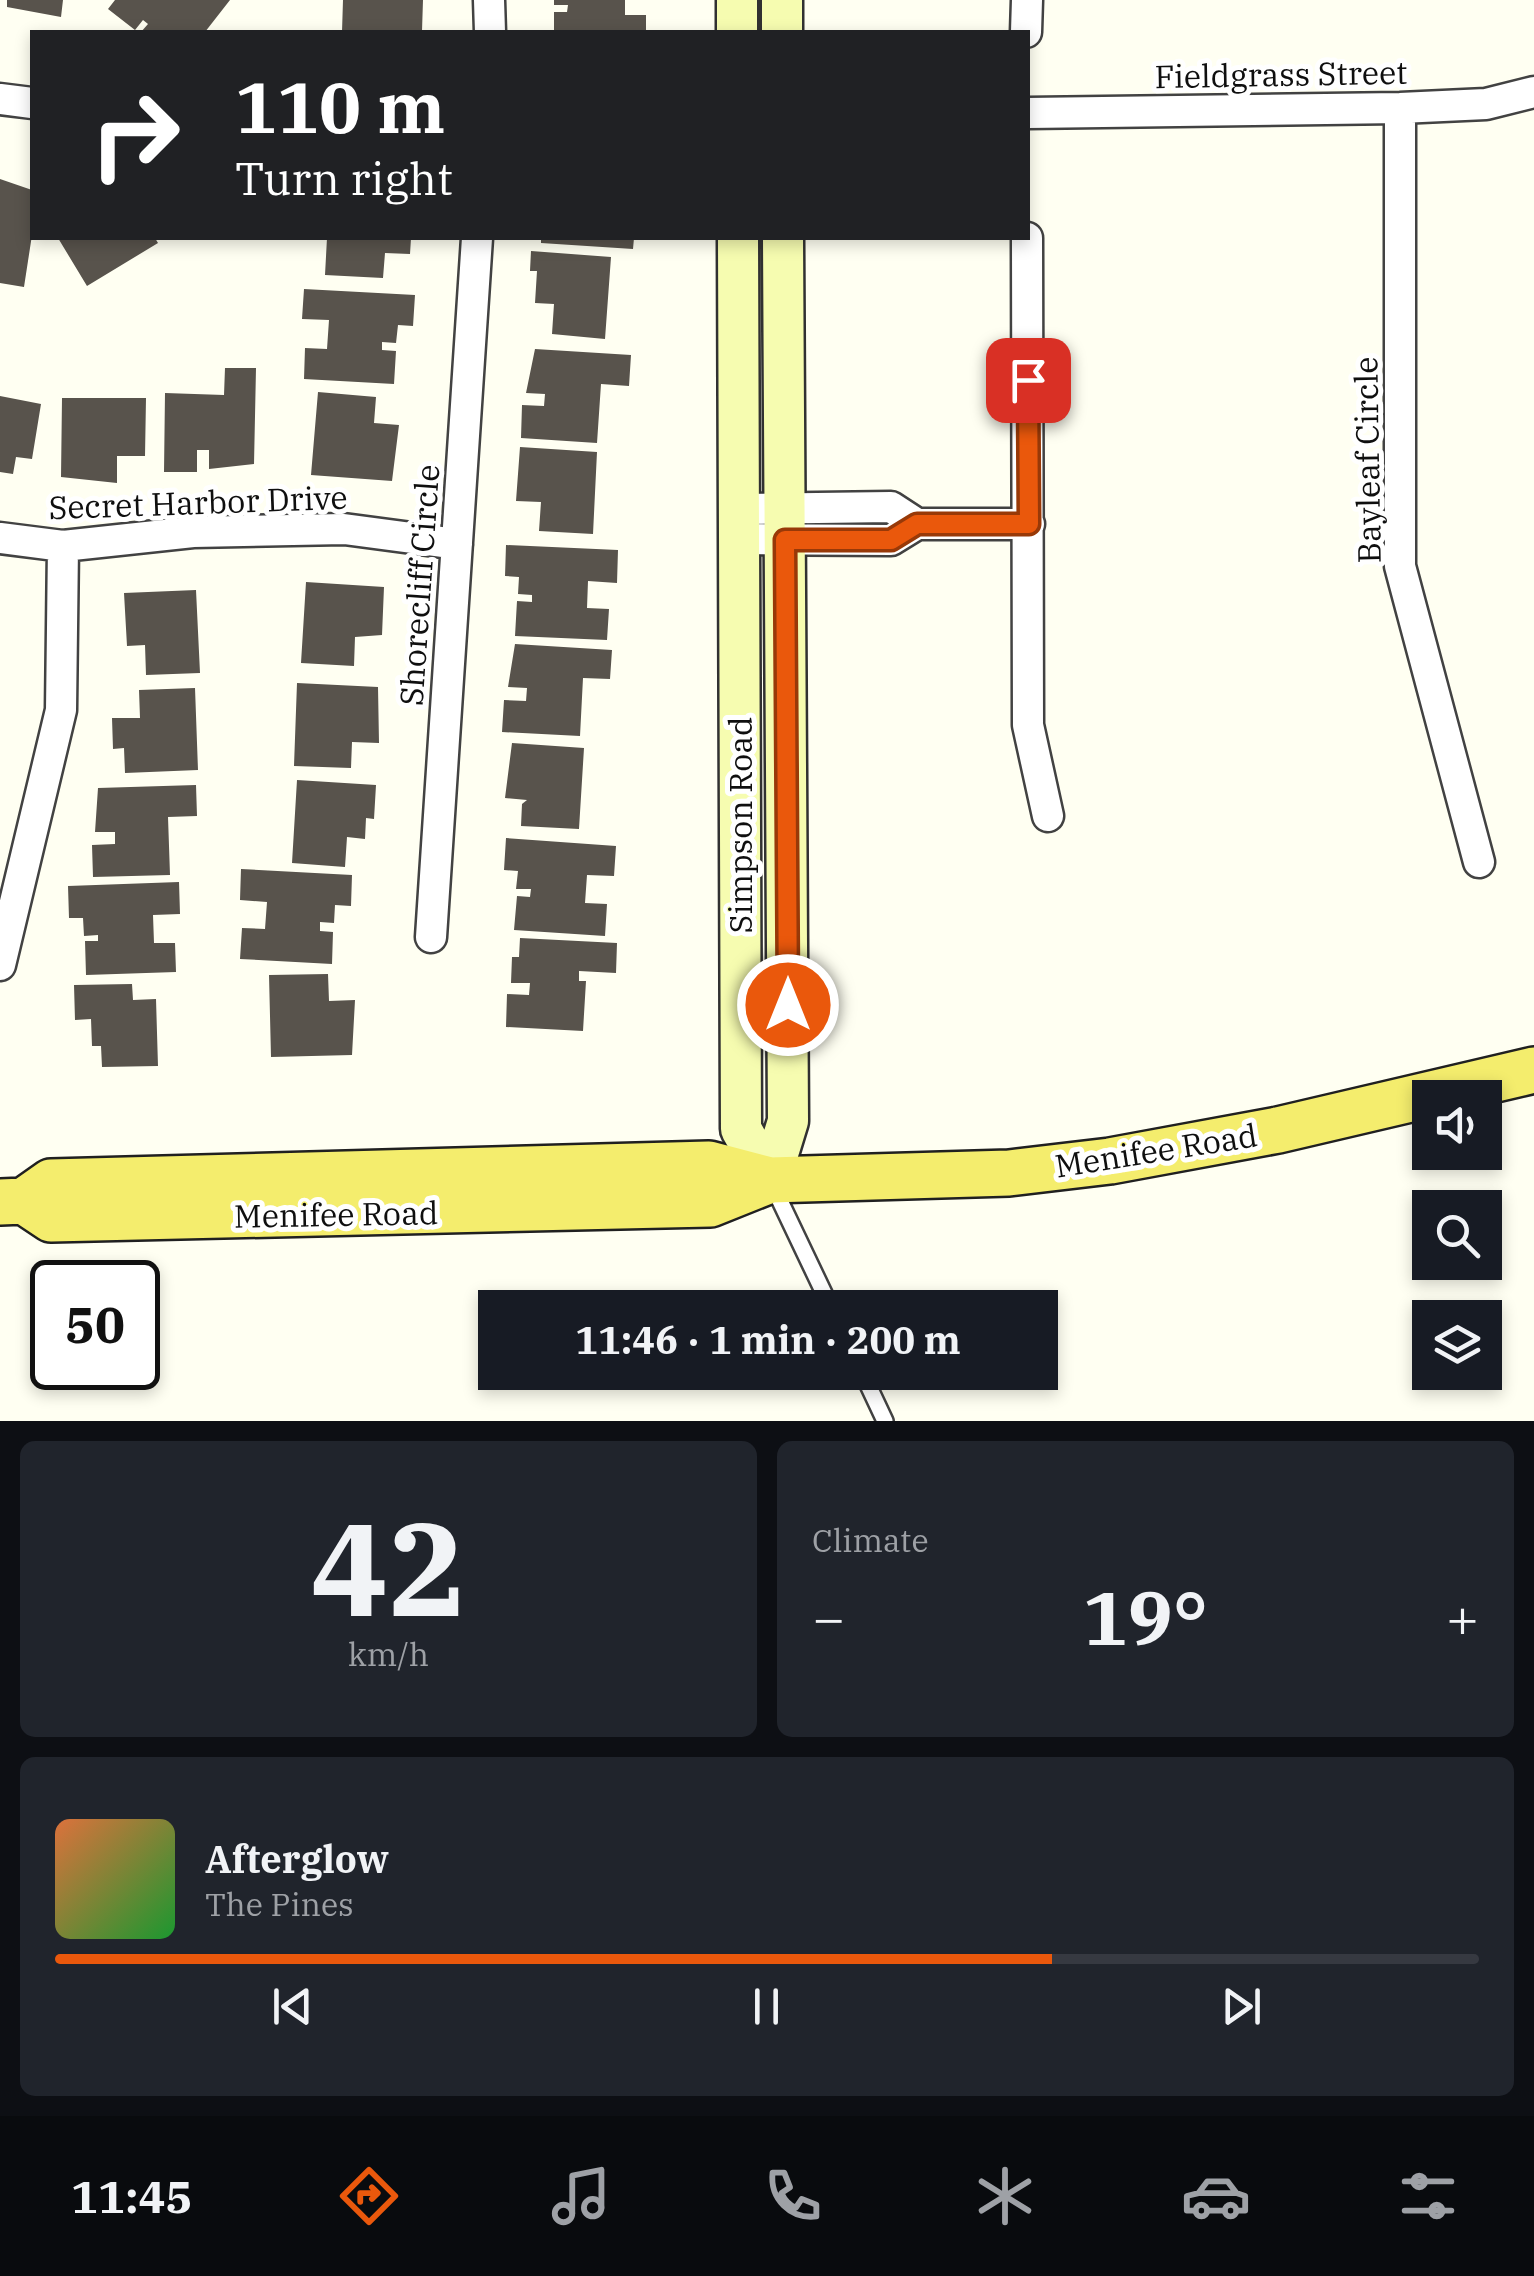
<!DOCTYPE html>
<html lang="en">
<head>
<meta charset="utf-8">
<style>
	body { margin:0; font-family:"IBM Plex Serif",serif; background:#20242c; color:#f1f3f6; height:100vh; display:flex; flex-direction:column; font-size:38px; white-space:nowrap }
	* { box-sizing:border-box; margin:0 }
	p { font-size:32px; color:#9ea1a6 }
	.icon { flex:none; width:55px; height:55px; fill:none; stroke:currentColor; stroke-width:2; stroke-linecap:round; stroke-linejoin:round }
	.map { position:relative; height:1421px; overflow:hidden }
	.drawer { display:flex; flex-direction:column; gap:20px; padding:20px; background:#0d0f14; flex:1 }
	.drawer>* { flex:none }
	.top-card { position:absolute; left:30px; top:30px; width:1000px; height:210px; border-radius:0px; box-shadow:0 5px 15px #0003; background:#202124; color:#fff; overflow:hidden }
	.tools { position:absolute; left:1412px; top:1080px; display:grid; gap:20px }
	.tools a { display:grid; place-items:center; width:90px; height:90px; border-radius:0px; background:#171b24; box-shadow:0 5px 15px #0003; font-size:50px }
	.speed { position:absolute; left:30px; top:1260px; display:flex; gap:20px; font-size:50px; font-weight:700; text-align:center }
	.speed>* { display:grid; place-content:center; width:130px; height:130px; border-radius:50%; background:#171b24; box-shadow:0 5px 15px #0003; line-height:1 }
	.speed .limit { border:5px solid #111; border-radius:15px; background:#fff; color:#111 }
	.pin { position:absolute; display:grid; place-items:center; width:85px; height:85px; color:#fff; margin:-42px; border-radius:20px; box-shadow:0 5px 15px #0006 }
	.me { position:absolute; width:110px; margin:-55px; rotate:0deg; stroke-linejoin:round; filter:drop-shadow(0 0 8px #0008) }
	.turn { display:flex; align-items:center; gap:35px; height:210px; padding:0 40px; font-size:45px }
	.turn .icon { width:130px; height:130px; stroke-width:2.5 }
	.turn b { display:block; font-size:70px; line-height:85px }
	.big { font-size:75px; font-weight:700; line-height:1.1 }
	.drawer .widget { flex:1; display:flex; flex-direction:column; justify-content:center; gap:15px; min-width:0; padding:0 35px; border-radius:15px; background:#20242c }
	.drawer .dial { align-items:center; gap:0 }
	.dial b { font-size:130px; line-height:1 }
	.song { display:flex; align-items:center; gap:30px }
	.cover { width:120px; height:120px; border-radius:15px; background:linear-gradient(135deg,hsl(20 70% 55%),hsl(130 70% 35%)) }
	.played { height:10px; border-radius:5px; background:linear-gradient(90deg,#ea580c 70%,#363941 70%) }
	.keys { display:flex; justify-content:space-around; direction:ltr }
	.heat { display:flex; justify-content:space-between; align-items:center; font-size:55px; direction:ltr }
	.drawer .tiles { flex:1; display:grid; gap:20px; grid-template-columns:1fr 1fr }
	.widget:last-child { grid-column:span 2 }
	.trip { position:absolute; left:478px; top:1290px; width:580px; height:100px; border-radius:0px; background:#171b24; box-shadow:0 5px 15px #0003; font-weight:700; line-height:100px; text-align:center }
	.dock { display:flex; height:160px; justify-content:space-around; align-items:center; background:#090b0e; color:#9ea1a6 }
	.dock .icon { width:70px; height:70px }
	.dock .active { color:#ea580c }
	.dock b { font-size:45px; color:#f1f3f6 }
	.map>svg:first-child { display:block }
	.building { fill:#58534c }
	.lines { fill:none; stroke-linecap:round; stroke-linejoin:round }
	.lane-casing { stroke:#424242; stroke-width:20 }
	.street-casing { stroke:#424242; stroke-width:35 }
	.secondary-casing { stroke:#313131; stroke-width:45 }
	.primary-casing { stroke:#202020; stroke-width:50 }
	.lane { stroke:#fff; stroke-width:15 }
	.street { stroke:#fff; stroke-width:30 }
	.secondary { stroke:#f6fcb0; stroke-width:40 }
	.primary { stroke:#f4ed6d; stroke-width:45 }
	.route-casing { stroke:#983908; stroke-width:25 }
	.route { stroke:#ea580c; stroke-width:18 }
	.labels { text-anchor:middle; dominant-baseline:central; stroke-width:10; stroke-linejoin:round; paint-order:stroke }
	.street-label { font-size:32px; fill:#0f0f0f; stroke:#fff }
</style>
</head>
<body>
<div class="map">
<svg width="1534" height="1421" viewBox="0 0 1534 1421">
	<rect width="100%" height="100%" fill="#fffff2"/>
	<path class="building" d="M7,0H63L61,17L7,7Z
		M115,0H230L205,32H141L148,24L143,20L135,30L108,9Z
		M343,0H423L422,31L342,32Z
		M554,0H625V15H646V32H554V12H567L568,5H554Z
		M0,179L32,190V235L24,287L0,283Z
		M58,238H155L158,243L87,286Z
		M327,238H411L410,254L385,253L383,278L325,275Z
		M541,238H634L633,249L541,243Z
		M531,251L611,257L605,339L552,334L554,304L535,303L537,271H530Z
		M304,289L415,295L413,326L398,325L396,343L382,342V350L396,351L394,384L304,379L305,348L327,349L329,320L302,319Z
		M535,349L631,355L629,386L601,384L597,443L521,438L522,405L544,406L545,394L526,393Z
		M225,368H256L254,464L209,469V450H197V472H164L165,393L224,395Z
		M318,392L376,397L374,423L399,425L392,481L311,475Z
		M0,396L41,404L32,459L16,457L13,474L0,472Z
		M62,398H146L145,456H117V483L61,477Z
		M520,447L597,452L593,534L539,531L541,502L516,501Z
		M506,545L618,550L617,583L588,581L587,608L609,609L607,640L515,636L517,601L532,602V595L518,594L519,577L505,576Z
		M306,582L384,587L382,635L355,637L354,666L301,663Z
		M196,590L200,673L146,675L145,645L127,646L124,593Z
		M515,644L612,650L610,679L583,678L580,736L502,732L504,700L526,701L527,688L508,687Z
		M297,683L378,687L379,743L352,742L351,768L294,766Z
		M195,688L198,770L125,773L124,748L113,749L112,718H140L139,690Z
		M512,743L584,748L579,829L521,826L522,804L527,800L505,798Z
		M297,780L376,785L374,819L366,818L365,839L347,837L345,867L292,863Z
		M196,785L197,816L168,817L170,875L93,877L92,845L115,844V832H95L98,788Z
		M506,838L616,846L614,876L587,875L585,903L607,904L605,936L514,930L517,896L530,897L531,889H516L518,871L504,870Z
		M241,869L352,875L351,906L335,905L334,923L320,922V931L333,932L332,964L240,959L242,928L265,929L267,902L240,900Z
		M179,882L180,914L153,915L154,943H175L176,972L86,975L85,941H98V935L84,936L83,918H69L68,886Z
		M520,938L617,943L616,973L579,971V981H586L583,1031L506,1027L507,994L529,995L530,983H511L512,957H519Z
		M328,974L329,1001L355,1000L352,1055L271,1057L269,975Z
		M132,984L133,1000L156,999L158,1066L102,1067L101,1046H92L91,1019L75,1020L74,985Z"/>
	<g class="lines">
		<defs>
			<path id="lane" d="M772,1184L831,1308
				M862,1372L885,1421"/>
			<path id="street" d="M489,0L490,32
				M1026,32L1027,0
				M0,99L32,103
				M1400,108V566L1479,862
				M1028,113L1400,108L1486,104L1534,92
				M1027,238L1028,725L1048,816
				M739,509L891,507L917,524
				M0,538L63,546L193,532L344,529L457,544
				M740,539L891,540L917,524H1029
				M431,937L477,238
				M0,965L61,710L63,546"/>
			<path id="secondary" d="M737,0V32
				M782,0V32
				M738,238L741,1129L770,1180
				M770,1180L788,1121L783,238"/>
			<path id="primary" d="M24,1201L51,1219L710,1204L770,1180
				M0,1202L24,1201L51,1182L709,1164L770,1180L1009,1173L1110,1161L1278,1130L1534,1070"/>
		</defs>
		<use href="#lane" class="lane-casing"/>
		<use href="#street" class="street-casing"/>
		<use href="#secondary" class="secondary-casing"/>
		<use href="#primary" class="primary-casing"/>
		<use href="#lane" class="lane"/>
		<use href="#street" class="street"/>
		<use href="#secondary" class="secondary"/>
		<use href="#primary" class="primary"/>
	</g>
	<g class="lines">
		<defs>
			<path id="route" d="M788,1005L785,540H891L917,524H1029L1028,380"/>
		</defs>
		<use href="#route" class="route-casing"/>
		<use href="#route" class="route"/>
	</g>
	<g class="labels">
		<g class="street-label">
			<text transform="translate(1281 74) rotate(-1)">Fieldgrass Street</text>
			<text transform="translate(1367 460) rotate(-91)">Bayleaf Circle</text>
			<text transform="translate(198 502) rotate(-2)">Secret Harbor Drive</text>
			<text transform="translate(419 585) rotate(-86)">Shorecliff Circle</text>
			<text transform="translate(740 825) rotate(-90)">Simpson Road</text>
			<text transform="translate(1156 1150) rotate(-9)">Menifee Road</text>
			<text transform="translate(336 1214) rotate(-1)">Menifee Road</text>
		</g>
	</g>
</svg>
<div class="tools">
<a><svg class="icon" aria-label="sound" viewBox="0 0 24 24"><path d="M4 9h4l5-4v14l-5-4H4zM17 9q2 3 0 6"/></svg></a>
<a><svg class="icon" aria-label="search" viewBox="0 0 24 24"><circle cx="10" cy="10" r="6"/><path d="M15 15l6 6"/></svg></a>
<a><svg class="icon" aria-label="layers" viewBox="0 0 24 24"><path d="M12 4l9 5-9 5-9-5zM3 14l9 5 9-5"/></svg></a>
</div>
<div class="speed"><div class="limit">50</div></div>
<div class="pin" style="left:1028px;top:380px;background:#d93025"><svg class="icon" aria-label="arrive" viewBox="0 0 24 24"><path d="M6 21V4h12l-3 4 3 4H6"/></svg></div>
<svg class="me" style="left:788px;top:1005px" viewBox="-20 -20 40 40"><circle r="17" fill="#ea580c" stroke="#fff" stroke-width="3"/><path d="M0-11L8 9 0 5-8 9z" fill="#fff"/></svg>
<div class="trip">11:46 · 1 min · 200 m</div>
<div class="top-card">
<div class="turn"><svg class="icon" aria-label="right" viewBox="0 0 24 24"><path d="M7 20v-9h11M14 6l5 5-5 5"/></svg><div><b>110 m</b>Turn right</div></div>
</div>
</div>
<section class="drawer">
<div class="tiles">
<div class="widget dial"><b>42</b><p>km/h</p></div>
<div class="widget"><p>Climate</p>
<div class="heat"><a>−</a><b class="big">19°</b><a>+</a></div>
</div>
<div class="widget">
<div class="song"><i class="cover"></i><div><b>Afterglow</b><p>The Pines</p></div></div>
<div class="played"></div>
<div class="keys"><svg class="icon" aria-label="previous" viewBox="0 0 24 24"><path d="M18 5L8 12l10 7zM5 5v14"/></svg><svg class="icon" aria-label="pause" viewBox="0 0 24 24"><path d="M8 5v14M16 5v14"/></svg><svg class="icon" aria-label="next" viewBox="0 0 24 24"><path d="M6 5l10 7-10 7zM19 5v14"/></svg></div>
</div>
</div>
</section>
<nav class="dock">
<b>11:45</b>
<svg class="icon active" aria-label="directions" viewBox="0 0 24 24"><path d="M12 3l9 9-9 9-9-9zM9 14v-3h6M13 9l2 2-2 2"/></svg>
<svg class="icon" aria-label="music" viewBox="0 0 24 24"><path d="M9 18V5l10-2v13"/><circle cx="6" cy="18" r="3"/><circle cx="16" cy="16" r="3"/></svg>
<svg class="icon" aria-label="phone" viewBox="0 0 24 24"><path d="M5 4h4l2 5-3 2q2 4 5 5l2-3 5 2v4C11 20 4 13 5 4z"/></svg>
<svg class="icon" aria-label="climate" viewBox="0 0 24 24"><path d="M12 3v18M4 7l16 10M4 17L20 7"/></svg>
<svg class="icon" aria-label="car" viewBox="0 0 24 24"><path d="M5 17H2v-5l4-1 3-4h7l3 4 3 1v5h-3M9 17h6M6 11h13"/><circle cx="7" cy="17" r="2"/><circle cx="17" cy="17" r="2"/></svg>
<svg class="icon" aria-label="filters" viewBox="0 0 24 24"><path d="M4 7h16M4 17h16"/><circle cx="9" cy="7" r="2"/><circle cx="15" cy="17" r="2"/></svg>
</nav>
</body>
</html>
